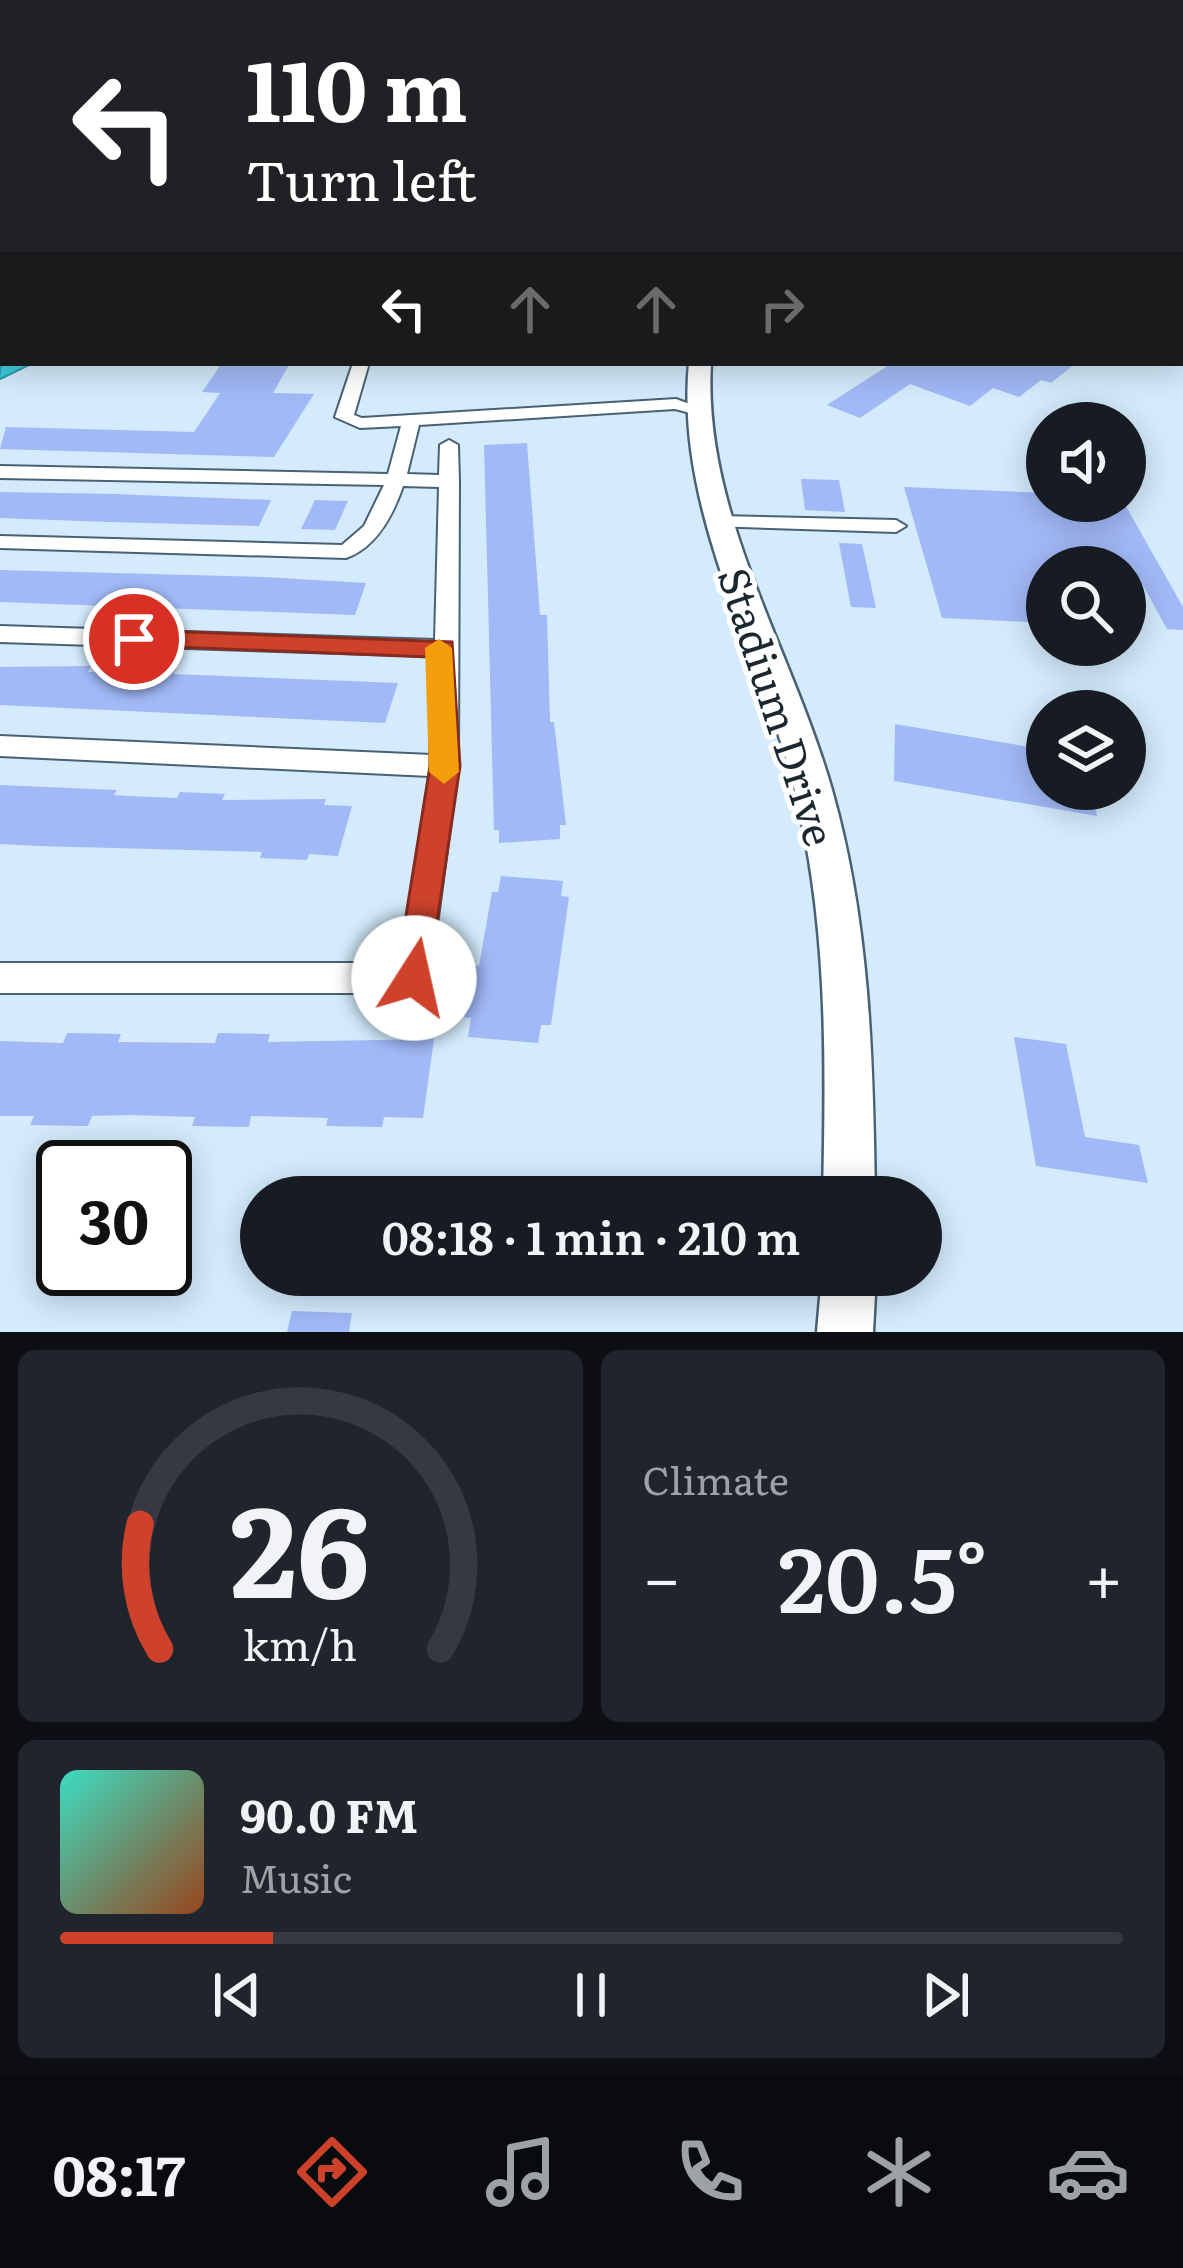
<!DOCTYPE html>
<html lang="en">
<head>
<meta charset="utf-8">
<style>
	body { margin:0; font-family:Literata,serif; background:#20242c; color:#f1f3f6; height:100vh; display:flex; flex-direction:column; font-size:45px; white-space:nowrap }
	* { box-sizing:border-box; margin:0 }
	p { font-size:39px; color:#9ea1a6 }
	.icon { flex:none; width:66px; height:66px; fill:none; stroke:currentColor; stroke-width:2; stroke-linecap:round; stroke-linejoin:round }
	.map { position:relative; height:1332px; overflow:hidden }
	.panel { display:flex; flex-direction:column; gap:18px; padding:18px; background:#0d0f14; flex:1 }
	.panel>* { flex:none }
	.guide { position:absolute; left:0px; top:0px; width:1185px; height:366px; box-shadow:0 6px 30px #0003; background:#202124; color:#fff; overflow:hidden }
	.buttons { position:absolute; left:1026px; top:402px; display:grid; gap:24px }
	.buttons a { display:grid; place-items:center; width:120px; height:120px; border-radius:50%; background:#171b24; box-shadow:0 6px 30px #0003; font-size:60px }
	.speed { position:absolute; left:36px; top:1140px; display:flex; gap:24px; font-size:60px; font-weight:700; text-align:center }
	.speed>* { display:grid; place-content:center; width:156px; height:156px; border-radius:50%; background:#171b24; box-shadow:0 6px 30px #0003; line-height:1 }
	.speed .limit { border:6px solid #111; border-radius:18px; background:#fff; color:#111 }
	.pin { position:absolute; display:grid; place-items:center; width:102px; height:102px; color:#fff; margin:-51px; border:6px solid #fff; border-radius:50%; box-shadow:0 3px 12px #0007 }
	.me { position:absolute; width:132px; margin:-66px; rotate:10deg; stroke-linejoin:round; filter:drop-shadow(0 0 9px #0008) }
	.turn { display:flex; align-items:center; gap:42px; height:252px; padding:0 48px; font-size:54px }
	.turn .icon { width:156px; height:156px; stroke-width:2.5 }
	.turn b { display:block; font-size:84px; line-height:102px }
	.lanes { display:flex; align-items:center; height:114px; padding:0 48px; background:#0003; justify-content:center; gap:60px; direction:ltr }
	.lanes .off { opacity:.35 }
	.big { font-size:90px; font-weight:600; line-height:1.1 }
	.panel .tile { flex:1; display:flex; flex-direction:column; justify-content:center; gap:18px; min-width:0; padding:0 42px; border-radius:18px; background:#20242c }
	.panel .dial { align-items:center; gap:0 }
	.dial svg { height:312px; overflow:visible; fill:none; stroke:#363941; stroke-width:7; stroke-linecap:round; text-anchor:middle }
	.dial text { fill:#f1f3f6; stroke:none }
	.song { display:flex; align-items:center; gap:36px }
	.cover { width:144px; height:144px; border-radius:18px; background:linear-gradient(135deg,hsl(170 70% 55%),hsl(20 70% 35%)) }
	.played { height:12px; border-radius:6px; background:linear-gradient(90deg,#ce422c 20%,#363941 20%) }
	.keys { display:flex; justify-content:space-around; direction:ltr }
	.heat { display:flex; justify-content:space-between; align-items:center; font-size:66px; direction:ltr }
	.panel .tiles { flex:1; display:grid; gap:18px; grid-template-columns:1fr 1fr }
	.tile:last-child { grid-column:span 2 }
	.trip { position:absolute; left:240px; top:1176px; width:702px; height:120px; border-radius:60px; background:#171b24; box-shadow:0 6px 30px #0003; font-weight:600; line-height:120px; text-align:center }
	.menu { display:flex; height:192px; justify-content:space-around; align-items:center; background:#090b0e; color:#9ea1a6 }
	.menu .icon { width:84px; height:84px }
	.menu .selected { color:#ce422c }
	.menu b { font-size:54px; color:#f1f3f6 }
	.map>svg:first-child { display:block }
	.building { fill:#a1b9f7 }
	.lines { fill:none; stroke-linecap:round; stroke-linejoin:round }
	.street-casing { stroke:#486274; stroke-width:4 }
	.secondary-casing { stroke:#486274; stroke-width:5 }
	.highway-casing { stroke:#288f9d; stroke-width:4 }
	.street { fill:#fff; fill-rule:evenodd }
	.secondary { fill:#fff; fill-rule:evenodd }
	.highway { fill:#2fc7d8; fill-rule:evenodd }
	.route { fill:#ce422c; stroke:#862b1d; stroke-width:3 }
	.slow { fill:#f59e0b }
	.labels { text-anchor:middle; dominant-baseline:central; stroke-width:10; stroke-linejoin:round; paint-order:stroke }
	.street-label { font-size:42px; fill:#1c282f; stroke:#fff }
</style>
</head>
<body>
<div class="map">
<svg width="1183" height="1332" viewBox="0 0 1183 1332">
	<rect width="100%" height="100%" fill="#d3ebfc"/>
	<path class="building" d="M222,363H290L273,393L314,394L274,457L0,449L6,427L194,432L220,393L202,392Z
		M892,363H1076L1051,383L1041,380L1019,397L993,388L970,406L910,384L860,418L827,405Z
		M527,443L540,615H547L550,722H554L566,825H560V839L499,843V830H494L484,445Z
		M801,479L839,480L845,512L805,510Z
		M904,487L1047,493V501H1123L1183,607V630L1167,629L1133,567H1047V623L942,618Z
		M0,492L114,494L271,500L259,526L109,522L0,518Z
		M315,500L348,501L335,530L301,529Z
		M839,543L862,544L876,608L851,607Z
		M0,570L263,577L366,583L355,615L188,609L0,602Z
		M91,666L88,672L176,669L173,674L398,683L385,723L0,705V667Z
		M895,724L1047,750V789H1092L1097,816L894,781Z
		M0,785L117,790L114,795L129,796L177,798L180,792L225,794L222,800L326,799L324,805L352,806L338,856L309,854L307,860L260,858L262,852L38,846L0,844Z
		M501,876L563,881L561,896L569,897L551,1025H541L538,1043L468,1037L471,1018L464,1017L474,965L479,966L492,892H498Z
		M67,1033L121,1034L118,1042L215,1043L218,1033L270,1034L268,1042L434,1039L423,1118L384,1117L382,1127L326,1126L328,1118L251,1116L249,1127L192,1126L195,1117L129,1115L92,1116L88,1126L30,1125L34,1116H0V1041L63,1043Z
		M1014,1037L1066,1044L1085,1137L1139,1145L1148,1183L1036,1166Z
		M292,1311L352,1313L349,1332H287Z"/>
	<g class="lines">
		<defs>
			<path id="street" d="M0,231H3V239H0Z
				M353,363H369L354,415L362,418L676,399L703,409L694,414L675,409L419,425L407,474L439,475L440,445L449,440L458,445L459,481L458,766L430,978L425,989L414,993H0V963H400L430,776L0,756V736L432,755L435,656L0,642V626L435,640L439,487L403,486C393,515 377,547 346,558L0,548V536L342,545L364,526L384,485L0,478V466L388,474L401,426L360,428L335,417Z
				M718,516L896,520L906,526L896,532L711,526L708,522Z"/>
			<path id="secondary" d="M1182,256H1183V268H1182Z
				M689,363H711C702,512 792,649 832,790C870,923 873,1059 875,1197H823C826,1059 828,922 794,787C758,647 675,510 689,363Z
				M822,1275H876L873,1332H817Z"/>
			<path id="highway" d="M3,358V363H31L0,378Z"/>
		</defs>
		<use href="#street" class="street-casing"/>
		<use href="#secondary" class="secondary-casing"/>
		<use href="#highway" class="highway-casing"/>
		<use href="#street" class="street"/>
		<use href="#secondary" class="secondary"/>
		<use href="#highway" class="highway"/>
	</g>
	<linearGradient id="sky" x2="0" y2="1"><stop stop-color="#72c3d7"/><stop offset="0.51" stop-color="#ebf6fe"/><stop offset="1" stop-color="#ebf6fe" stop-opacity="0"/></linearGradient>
	<rect width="1183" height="382" fill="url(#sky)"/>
	<path class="route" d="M134,630L452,642L460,766L427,990L414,995L401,990L396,978L430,766L429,657L124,645L120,639Z"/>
	<path class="slow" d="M439,639L452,648L459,772L444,784L429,772L425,648Z"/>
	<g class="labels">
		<g class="street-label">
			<text transform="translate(779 706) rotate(72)">Stadium Drive</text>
		</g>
	</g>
</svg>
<div class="buttons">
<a><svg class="icon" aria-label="sound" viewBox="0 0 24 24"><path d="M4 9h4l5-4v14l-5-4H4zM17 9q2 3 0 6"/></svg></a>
<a><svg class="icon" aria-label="search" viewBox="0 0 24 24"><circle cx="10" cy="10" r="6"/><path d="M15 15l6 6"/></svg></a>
<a><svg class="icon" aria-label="layers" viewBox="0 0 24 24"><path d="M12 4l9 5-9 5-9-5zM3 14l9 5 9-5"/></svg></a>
</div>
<div class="speed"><div class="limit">30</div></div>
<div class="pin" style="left:134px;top:639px;background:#d93025"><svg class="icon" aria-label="arrive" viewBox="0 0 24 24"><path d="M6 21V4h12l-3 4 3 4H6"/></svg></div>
<svg class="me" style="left:414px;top:978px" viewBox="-20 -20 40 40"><circle r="19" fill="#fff"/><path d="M0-13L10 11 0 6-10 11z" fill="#ce422c"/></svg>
<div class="trip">08:18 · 1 min · 210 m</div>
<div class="guide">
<div class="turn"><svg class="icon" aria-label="left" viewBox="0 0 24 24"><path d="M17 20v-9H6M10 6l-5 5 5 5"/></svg><div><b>110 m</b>Turn left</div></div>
<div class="lanes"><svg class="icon" aria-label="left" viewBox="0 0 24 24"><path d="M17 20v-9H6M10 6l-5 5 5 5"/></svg><svg class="icon off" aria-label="ahead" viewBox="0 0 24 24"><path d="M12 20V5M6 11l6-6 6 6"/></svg><svg class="icon off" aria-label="ahead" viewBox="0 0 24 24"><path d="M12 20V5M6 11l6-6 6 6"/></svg><svg class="icon off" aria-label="right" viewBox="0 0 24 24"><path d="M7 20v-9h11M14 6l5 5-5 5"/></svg></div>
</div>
</div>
<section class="panel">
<div class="tiles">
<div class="tile dial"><svg viewBox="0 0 100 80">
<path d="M14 69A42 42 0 1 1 86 69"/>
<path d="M14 69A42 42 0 0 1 9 37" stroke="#ce422c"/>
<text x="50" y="56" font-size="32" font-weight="700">26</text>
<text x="50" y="72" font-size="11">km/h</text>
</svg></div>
<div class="tile"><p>Climate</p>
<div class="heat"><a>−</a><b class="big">20.5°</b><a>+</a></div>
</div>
<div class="tile">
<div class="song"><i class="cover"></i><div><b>90.0 FM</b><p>Music</p></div></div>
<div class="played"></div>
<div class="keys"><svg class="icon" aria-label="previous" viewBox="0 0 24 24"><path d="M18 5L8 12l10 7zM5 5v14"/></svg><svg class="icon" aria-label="pause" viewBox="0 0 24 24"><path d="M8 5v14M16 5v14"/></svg><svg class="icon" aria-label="next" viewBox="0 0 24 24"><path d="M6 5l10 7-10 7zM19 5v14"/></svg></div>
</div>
</div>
</section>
<nav class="menu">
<b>08:17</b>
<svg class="icon selected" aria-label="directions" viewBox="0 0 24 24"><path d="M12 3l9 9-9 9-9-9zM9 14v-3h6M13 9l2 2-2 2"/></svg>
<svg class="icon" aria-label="music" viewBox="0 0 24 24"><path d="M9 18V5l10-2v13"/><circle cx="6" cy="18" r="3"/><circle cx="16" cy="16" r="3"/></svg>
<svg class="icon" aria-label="phone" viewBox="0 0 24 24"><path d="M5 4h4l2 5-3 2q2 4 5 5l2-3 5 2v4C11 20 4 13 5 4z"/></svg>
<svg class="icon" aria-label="climate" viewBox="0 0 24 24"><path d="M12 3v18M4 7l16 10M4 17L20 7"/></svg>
<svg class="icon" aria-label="car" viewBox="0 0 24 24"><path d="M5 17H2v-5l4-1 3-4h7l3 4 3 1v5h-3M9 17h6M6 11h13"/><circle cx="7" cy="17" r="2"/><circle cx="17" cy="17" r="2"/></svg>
</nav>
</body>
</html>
